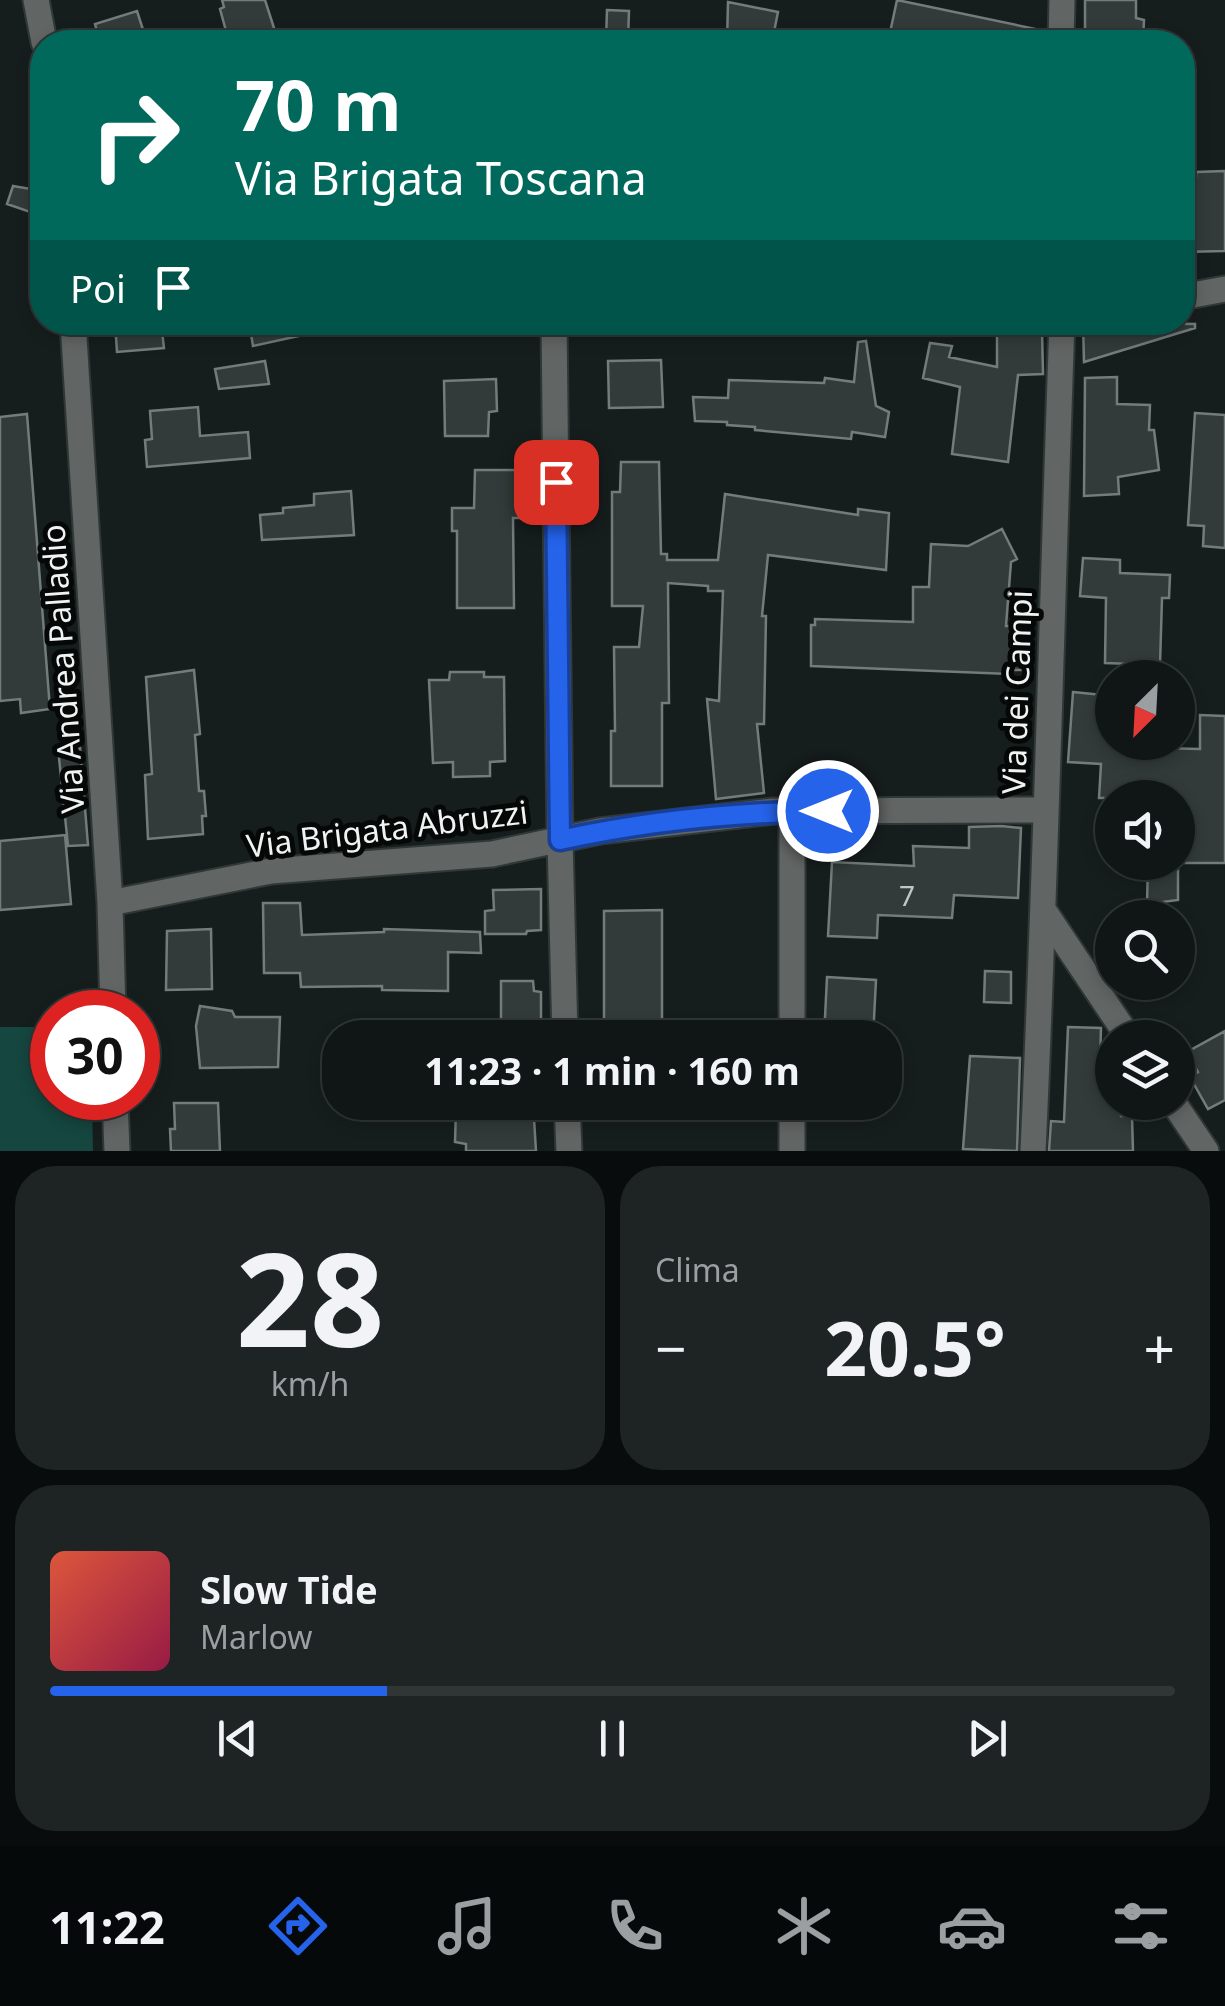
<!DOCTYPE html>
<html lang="it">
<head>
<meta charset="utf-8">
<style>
	body { margin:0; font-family:"Noto Sans",sans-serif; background:#1e2323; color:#f1f3f6; height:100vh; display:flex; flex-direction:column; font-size:38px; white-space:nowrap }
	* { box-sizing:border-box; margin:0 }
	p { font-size:32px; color:#9c9fa1 }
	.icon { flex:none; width:55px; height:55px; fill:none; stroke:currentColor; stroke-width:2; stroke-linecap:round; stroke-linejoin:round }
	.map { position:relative; height:1151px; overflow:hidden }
	.details { display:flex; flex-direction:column; gap:15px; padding:15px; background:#090c0c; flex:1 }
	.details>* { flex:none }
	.banner { position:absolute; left:30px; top:30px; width:1165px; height:305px; border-radius:40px; box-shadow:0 5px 15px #0003,0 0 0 2px #303535; background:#00695c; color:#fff; overflow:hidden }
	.needle { width:65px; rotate:204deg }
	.tools { position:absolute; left:1095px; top:660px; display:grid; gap:20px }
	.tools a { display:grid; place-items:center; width:100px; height:100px; border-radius:50%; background:#101616; box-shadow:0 5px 15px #0003,0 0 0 2px #303535; font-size:50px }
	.speed { position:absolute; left:30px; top:990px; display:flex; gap:20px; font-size:50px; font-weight:700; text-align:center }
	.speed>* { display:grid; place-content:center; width:130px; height:130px; border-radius:50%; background:#101616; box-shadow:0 5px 15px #0003,0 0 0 2px #303535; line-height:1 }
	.speed .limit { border:15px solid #d22; background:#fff; color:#111 }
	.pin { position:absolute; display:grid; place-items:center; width:85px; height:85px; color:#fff; margin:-42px; border-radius:20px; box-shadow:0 5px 15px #0006 }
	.me { position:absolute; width:110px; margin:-55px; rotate:270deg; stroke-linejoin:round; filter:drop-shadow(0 0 8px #0008) }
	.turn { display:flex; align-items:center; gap:35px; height:210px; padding:0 40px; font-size:45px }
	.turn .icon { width:130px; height:130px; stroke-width:2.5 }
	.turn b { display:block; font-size:70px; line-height:85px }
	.then { display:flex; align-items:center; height:95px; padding:0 40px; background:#0003; gap:20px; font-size:38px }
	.big { font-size:75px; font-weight:700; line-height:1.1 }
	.details .tile { flex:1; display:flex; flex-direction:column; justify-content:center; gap:15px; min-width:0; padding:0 35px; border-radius:40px; background:#1e2323 }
	.details .dial { align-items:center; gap:0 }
	.dial b { font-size:130px; line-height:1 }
	.song { display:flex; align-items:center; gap:30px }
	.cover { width:120px; height:120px; border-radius:15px; background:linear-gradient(135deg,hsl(10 70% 55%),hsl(340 70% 35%)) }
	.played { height:10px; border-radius:5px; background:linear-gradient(90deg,#2563eb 30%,#303535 30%) }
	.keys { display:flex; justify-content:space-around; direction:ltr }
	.heat { display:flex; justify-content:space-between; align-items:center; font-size:55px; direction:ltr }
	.details .tiles { flex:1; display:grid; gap:15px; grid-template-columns:1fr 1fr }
	.tile:last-child { grid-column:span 2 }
	.trip { position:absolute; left:322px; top:1020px; width:580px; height:100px; border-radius:40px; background:#101616; box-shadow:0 5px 15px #0003,0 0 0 2px #303535; font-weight:700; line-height:100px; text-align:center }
	.tab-bar { display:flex; height:160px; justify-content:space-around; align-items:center; background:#060909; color:#9c9fa1 }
	.tab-bar .icon { width:70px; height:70px }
	.tab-bar .selected { color:#2563eb }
	.tab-bar b { font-size:45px; color:#f1f3f6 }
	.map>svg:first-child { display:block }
	.green { fill:#15463f }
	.building { fill:#323b39; stroke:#727c7a; stroke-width:2.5 }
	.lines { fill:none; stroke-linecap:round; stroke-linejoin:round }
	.minor-casing { stroke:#303837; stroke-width:29 }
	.minor { stroke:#616564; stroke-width:25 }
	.route-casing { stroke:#184099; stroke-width:25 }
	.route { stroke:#2563eb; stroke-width:18 }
	.labels { text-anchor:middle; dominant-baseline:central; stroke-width:10; stroke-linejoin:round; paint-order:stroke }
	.number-label { font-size:28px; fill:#bfc6c4 }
	.street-label { font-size:32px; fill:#eef4f3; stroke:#050807 }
</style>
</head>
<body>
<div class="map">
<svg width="1225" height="1151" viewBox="0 0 1225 1151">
	<rect width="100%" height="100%" fill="#161e1d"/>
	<path class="green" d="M0,1027H52V1098H92L93,1151H0Z"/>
	<path class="building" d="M222,0H265L274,28L229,42L220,9L224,7Z
		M897,0L1045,31V42H888Z
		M1085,0H1136V18L1144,20L1143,42H1085Z
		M728,2L778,12L774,32L758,30V42H727Z
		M607,10L629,11L628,40L606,39Z
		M137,11L147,42H100L95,24Z
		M1225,171V251L1182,252V177L1196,176V172Z
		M13,186L31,189L33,213L7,204Z
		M115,322H161L164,348L117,352Z
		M249,322H316L317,332L253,346Z
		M1083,322L1195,324V328L1084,362Z
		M1042,330L1043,374L1018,375L1008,462L952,454L960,387L923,378L930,343L952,346L949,357L997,367V332Z
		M866,341L876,406L889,412L885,437L852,432L851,439L755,430V427L727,425V422L695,421L693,397L728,398L729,380L824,383L825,378L854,382L858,342Z
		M661,360L663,407L609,408L608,361Z
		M265,361L269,384L219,389L215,369Z
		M1117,377V404L1150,405L1149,430H1154L1159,470L1118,477L1119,494L1084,496L1085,378Z
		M496,379L497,411L489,412L488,436H445L444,381Z
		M198,407L200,436L248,432L250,458L147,467L145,440L152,439L150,411Z
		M1195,413L1225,415V548L1203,546L1204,526L1188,525Z
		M27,414L50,709L21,713L20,699L0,701V417Z
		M621,462H659L661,554H667V560H718L725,494L858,515V509L889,513L886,570L768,555L762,616H766L764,724H757L764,793L716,799L707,699L719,701L723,591H708V586L668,583L669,703H662V786H611V731H615L614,647H639L643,606H612V492H620Z
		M475,470H527L526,518H513L514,608H457V531H452V508H474Z
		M351,491L354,535L262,540L260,515L283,513V508L314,505V494Z
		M1002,529L1017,559L1011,562L1006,626H1024L1023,670H1010L1009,674L811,666V625H815V619L913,622V587H929L931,544L968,546Z
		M1083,558L1120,560V573L1170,575L1169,598H1162L1160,665L1105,663L1106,598L1080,596Z
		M194,670L200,734L195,735L199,791H204L206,816H202L203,834L148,839L145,775L152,774L146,677Z
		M450,672H484V677H504L505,761L490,762V776L453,777V762L433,763L429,680H449Z
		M1073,692L1112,696V742H1158L1157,748L1200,749V715L1225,716V863H1178V900L1147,904L1148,862H1178V798H1099L1101,764L1068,762Z
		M80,747L88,845L68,846L58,748Z
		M1001,826L1021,828L1018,898L954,895L952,918L878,915L877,938L828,936L832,862L914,866L913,846L969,848V827Z
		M65,835L71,904L0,910V841Z
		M541,889V930L527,931L526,934H485V911L494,910L493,890Z
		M263,903H300L302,935L384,932V929L480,932L481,953L448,952V991L382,990V986L301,987L300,973H264Z
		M662,910V1021H604V911Z
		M211,929L212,989L166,990L167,931Z
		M985,971L1011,972V1003L984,1002Z
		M827,977L876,980L873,1038H824Z
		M501,981H533L534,991L541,992V1036L501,1035Z
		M200,1006L232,1011L235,1017H280L278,1067L200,1068L196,1026Z
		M1068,1027L1101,1028L1100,1062L1112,1063V1102H1121V1116H1132L1133,1151H1049L1051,1121L1064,1122Z
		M1225,1031V1100L1208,1109L1190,1077L1198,1072L1187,1052Z
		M970,1056L1020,1058L1017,1151L963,1149Z
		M474,1102H533L536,1151H466V1144L455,1142L456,1109L474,1108Z
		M174,1103H218L220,1151H171L170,1129H175Z"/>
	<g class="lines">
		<defs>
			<path id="minor" d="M36,0L44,42
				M1061,42L1062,0
				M1182,297L1225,289
				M73,322L110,903L113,1012
				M554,322L560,840L565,1038
				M110,903L271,871L492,854L600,831L774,811L1044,810
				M1044,911L1129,1038
				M792,1038V811
				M115,1098L117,1151
				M567,1102L569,1151
				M1173,1102L1206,1151
				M792,1151V1102
				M1033,1151C1046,875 1052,599 1062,322"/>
		</defs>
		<use href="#minor" class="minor-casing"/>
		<use href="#minor" class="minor"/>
	</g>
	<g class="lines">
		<defs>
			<path id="route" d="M556,482L560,840C647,821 739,812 828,811"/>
		</defs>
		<use href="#route" class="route-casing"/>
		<use href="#route" class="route"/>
	</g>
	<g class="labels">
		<g class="number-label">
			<text x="907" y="895">7</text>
		</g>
		<g class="street-label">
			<text transform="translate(62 669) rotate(-94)">Via Andrea Palladio</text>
			<text transform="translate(1016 692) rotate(-88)">Via dei Campi</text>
			<text transform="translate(387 828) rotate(-7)">Via Brigata Abruzzi</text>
		</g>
	</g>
</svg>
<div class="tools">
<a><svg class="needle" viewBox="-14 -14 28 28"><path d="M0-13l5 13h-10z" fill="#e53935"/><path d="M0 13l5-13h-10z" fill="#9c9fa1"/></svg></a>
<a><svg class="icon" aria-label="sound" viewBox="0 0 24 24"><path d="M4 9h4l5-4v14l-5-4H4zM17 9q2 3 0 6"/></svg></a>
<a><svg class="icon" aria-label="search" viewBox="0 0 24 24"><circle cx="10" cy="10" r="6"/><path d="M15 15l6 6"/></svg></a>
<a><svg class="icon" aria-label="layers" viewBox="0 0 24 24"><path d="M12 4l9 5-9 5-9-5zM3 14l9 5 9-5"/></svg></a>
</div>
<div class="speed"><div class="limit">30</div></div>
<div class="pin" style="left:556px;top:482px;background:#d93025"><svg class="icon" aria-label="arrive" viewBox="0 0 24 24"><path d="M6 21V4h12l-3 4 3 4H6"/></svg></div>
<svg class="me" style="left:828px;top:811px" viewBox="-20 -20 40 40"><circle r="17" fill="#2563eb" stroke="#fff" stroke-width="3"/><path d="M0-11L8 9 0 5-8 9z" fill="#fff"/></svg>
<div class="trip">11:23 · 1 min · 160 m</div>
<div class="banner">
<div class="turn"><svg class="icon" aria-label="right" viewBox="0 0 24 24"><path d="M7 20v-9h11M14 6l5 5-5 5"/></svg><div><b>70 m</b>Via Brigata Toscana</div></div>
<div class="then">Poi<svg class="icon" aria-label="arrive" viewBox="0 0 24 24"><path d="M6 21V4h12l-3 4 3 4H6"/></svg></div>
</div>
</div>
<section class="details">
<div class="tiles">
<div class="tile dial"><b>28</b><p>km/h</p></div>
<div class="tile"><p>Clima</p>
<div class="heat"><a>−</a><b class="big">20.5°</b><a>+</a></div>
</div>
<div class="tile">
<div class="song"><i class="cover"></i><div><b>Slow Tide</b><p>Marlow</p></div></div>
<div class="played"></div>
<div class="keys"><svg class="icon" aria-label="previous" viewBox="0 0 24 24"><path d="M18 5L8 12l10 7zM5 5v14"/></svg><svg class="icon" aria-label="pause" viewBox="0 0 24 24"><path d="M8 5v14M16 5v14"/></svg><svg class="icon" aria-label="next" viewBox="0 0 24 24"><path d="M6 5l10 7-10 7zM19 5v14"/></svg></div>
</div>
</div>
</section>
<nav class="tab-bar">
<b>11:22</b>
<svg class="icon selected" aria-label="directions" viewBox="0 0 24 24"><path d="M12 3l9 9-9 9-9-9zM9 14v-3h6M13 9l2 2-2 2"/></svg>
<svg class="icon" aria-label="music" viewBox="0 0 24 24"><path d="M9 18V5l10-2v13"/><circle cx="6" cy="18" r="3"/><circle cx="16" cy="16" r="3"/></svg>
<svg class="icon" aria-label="phone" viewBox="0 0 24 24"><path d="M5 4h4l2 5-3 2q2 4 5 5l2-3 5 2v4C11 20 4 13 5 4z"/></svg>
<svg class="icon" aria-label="climate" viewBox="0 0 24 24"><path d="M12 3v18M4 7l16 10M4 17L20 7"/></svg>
<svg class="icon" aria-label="car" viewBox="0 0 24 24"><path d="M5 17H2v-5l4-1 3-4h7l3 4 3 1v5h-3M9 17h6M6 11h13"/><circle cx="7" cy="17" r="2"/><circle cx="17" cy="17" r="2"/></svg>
<svg class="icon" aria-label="filters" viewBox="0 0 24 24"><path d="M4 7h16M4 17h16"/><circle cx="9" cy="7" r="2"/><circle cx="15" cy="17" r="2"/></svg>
</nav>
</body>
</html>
